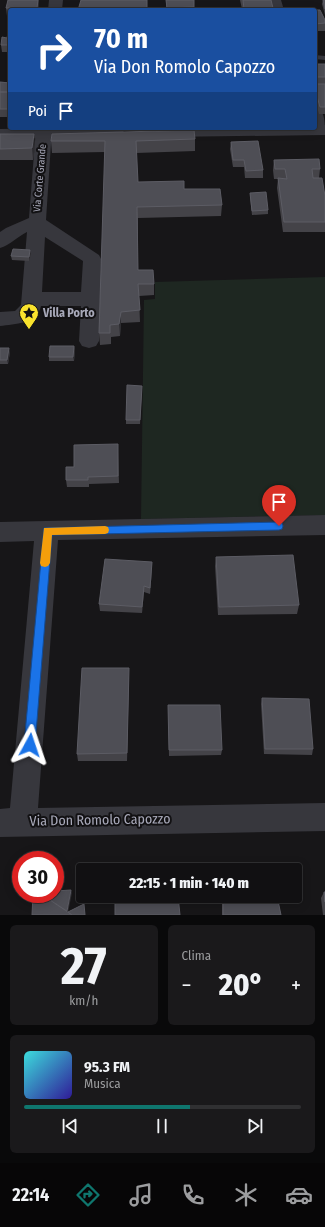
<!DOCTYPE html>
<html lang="it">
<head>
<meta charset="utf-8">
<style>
	body { margin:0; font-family:"Fira Sans Condensed",sans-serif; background:#1a191b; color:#f1f3f6; height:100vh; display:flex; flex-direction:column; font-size:15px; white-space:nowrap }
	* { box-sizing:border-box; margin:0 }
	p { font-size:13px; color:#9c9d9f }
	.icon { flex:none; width:22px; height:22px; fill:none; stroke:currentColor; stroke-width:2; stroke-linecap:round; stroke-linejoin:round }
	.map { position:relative; height:915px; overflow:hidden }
	.panel { display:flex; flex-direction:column; gap:10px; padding:10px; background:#09090a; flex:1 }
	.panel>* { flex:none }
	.hud { position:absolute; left:8px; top:8px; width:309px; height:122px; border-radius:4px; box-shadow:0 2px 10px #0003,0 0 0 1px #303032; background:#1a4fa0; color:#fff; overflow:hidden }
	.speed { position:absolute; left:12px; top:851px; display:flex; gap:8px; font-size:20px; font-weight:700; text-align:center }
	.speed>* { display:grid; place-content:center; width:52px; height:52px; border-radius:50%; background:#111012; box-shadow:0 2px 10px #0003,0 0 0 1px #303032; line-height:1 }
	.speed .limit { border:6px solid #d22; background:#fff; color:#111 }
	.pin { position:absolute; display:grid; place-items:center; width:34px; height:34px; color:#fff; margin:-41px -17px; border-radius:50% 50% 50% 0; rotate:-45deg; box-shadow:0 0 4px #0007 }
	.pin .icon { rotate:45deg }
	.me { position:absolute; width:44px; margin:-22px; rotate:5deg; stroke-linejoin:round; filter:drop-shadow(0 0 3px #0008) }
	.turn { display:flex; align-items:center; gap:14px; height:84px; padding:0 20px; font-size:18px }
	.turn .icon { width:52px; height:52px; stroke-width:2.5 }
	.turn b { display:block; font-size:28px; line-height:34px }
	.then { display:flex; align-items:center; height:38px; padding:0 20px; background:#0003; gap:8px; font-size:15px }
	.big { font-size:30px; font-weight:800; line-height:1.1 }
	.panel .card { flex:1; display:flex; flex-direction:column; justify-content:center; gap:6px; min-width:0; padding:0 14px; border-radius:6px; background:#1a191b }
	.panel .dial { align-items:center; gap:0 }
	.dial b { font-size:52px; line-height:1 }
	.song { display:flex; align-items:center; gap:12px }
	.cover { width:48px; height:48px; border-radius:6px; background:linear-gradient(135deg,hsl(180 70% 55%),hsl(250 70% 35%)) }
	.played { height:4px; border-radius:2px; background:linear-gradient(90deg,#0f766e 60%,#303032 60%) }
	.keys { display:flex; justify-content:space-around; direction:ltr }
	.heat { display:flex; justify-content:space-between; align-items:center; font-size:22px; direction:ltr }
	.panel .tiles { flex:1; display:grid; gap:10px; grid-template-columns:1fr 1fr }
	.card:last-child { grid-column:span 2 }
	.trip { position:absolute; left:76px; top:863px; width:226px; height:40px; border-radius:4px; background:#111012; box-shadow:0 2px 10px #0003,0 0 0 1px #303032; font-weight:800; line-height:40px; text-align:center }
	.menu { display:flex; height:64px; justify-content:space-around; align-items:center; background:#070607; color:#9c9d9f }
	.menu .icon { width:28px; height:28px }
	.menu .on { color:#0f766e }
	.menu b { font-size:18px; color:#f1f3f6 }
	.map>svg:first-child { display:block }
	.green { fill:#1e2721 }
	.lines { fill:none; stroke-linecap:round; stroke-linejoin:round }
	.service { fill:#37373d; fill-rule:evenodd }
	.minor { fill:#37373d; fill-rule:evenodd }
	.tertiary { fill:#37373d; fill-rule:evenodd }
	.wall { fill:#444348 }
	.shaded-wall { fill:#2d2c30 }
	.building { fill:#4e4e55; stroke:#5c5c64 }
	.route { fill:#1a73e8; stroke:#114b97 }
	.slow { fill:#f59e0b }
	.labels { text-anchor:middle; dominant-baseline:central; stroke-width:4; stroke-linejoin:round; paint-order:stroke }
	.far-street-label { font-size:10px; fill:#a8a9b9; stroke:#121113 }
	.poi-label { font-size:12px; font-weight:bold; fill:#a8a9b9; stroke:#121113; text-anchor:start }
	.near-street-label { font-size:14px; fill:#a8a9b9; stroke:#121113 }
</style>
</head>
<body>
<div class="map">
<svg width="325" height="915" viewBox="0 0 325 915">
	<rect width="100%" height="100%" fill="#171618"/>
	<path class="green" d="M325,277V515L141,519L144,300L155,299V282Z"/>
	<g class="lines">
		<path class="service" d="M315,55L325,56V60L315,59Z"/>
		<path class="minor" d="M49,0H63L62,10H48Z
			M267,0H281L284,10H270Z
			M315,108L321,110C325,117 325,125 325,134L320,135L314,133L311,128H315Z
			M36,128H52L46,220L99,255L101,259L99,341L96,346L89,348L82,346L79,341L81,306H41C37,324 15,324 0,326V312L15,311L21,305L27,232C17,237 10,245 0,248V232L6,228L29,218ZM45,237L83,261L81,292H42Z
			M325,515V535L58,540L38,808L325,803V831L0,837V809L10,808L34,541L0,542V522Z"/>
		<path class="tertiary" d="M315,125H325V135L164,137L158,135L156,132L160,128H315Z
			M61,128H120L124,132L122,135L116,137L0,139V129Z"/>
	</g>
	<path class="wall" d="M8,0H39L38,10H10V16H7L6,8Z
		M166,0H194V10H166Z
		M240,0H271L273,10H234V9H242Z
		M323,0H325V15L322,4Z
		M315,10L325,20V31H315Z
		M10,24V52H2L1,45L7,38Z
		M315,64H325V84H315Z
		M0,82L10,83V117H0Z
		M315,84H325V114H319L315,100Z
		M0,134L35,145L33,160H0Z
		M195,139V151L136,153L138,182L184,189L222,205L221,216L138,218V270L154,284V295L139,296L140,322L121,323L120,336L111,337V344L100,345L99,333L105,152L52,153L51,141Z
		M231,142L263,170V178H245L244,167H233L230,149Z
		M274,160L320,169L319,178L325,196V232H283L277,188L278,179H274L273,170Z
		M250,193L268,210V214L252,215L250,197Z
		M31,254L29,261L12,260L11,256Z
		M74,346L75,350L74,361H49V357Z
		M0,348L10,352L8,364H0Z
		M142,390L140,424H126V420Z
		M118,451L119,483L89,484V487H67L66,480L74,467Z
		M216,557L299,605L297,614L218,615L215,566Z
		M152,562V569L150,594L144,592L142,613L100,611L99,604Z
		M129,676L127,761H78L77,754Z
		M262,698L313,749L312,755L264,754L261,704Z
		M168,705L222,750L221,755L169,756Z
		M324,892H325V915H323L321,898Z
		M222,896H277L281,915H222Z"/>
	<path class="shaded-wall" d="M38,0H39V3L38,10H37Z
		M34,134L35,145L33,160L32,148Z
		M30,250L31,254L29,261V257Z
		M121,312V323L120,336L119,324Z
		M74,346L75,350L74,361L73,357Z
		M9,348L10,352L8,364L7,360Z
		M152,562V569L150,594V588Z
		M144,586V592L142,613V607Z
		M129,668V676L127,761V753Z
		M71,890L72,893L68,913H67Z"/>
	<path class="building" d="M8,0H38L37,8H6Z
		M81,0H147V10H78Z
		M166,0H194V7L167,8Z
		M243,0H271L273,8L260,9V10H235L234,9H244Z
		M323,0H325V9Z
		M315,10H320L325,20V23L315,24Z
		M10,24V45H1L2,37L7,38Z
		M315,64H325V77H315Z
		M0,82L10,83V92H0Z
		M315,84H325V107H320L315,89Z
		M0,92H10V109H0Z
		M194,130L195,139L136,141L138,182L184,181V189H220L222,205L137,207L138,270H153L154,284H138L140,310L121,312L119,324L110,325V333H99L105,141H51L52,134Z
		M0,134H34L32,148L0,149Z
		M258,141L263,170L246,171L244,160H233L231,142Z
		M319,159L320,169H312L313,178H322L325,196V222H284L278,178L287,179L285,169H275L274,160Z
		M266,192L268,210L252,211L250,193Z
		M13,249L30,250L29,257L11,256Z
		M50,346H74L73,357H49Z
		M0,348H9L7,360H0Z
		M127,385L142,386L140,420H126Z
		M118,444V476L88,477V480H66V467H74V445Z
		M293,555L299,605L219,607L216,557Z
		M105,559L152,562L150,588L144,586L142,607L99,604Z
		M82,668H129L127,753L77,754Z
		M262,698L309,699L313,749H265Z
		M168,705H220L222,750H169Z
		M71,890L67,911L41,894H55V891Z
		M324,892H325V902Z
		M33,894H41L72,915H32Z
		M115,896H178L180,915H115Z
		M223,896H277L281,915H223Z
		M84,904L85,915H72L68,912Z"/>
	<path class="route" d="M279,522L282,523L283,526L282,529L279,530L52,535L35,745L33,749L30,751L26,749L24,745L44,528Z"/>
	<path class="slow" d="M105,526L108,527L109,530L108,533L105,534L52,535L50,563L48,566L45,567L41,566L40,563L44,528Z"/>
	<defs>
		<symbol id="sight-pin" viewBox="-11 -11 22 30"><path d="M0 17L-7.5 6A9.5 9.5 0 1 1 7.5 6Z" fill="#f9e22d" stroke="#121113"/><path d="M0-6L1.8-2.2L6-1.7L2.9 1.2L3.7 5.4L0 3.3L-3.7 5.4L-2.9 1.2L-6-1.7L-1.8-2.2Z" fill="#111"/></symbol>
	</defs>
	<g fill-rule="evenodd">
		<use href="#sight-pin" x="18" y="302" width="22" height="30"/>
	</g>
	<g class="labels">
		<g class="far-street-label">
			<text transform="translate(40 178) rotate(-85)">Via Corte Grande</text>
		</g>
		<g class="poi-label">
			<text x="43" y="313">Villa Porto</text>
		</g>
		<g class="near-street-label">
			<text transform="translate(100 820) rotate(-1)">Via Don Romolo Capozzo</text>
		</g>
	</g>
</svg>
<div class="speed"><div class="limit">30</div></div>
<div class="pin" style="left:279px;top:526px;background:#d93025"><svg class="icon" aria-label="arrive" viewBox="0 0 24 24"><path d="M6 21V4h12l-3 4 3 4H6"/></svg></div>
<svg class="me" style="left:30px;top:745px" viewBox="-20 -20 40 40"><path d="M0-17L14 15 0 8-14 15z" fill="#1a73e8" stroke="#fff" stroke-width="4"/></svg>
<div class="trip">22:15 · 1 min · 140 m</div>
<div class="hud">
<div class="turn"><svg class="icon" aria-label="right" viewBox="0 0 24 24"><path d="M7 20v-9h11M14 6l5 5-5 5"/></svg><div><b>70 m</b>Via Don Romolo Capozzo</div></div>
<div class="then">Poi<svg class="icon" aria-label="arrive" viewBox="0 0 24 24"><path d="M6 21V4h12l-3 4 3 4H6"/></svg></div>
</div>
</div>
<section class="panel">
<div class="tiles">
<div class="card dial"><b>27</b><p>km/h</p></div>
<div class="card"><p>Clima</p>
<div class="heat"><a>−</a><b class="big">20°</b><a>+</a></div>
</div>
<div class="card">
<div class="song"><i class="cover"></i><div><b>95.3 FM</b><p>Musica</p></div></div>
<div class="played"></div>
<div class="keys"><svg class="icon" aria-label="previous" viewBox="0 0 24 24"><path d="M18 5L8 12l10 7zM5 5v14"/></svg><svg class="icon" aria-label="pause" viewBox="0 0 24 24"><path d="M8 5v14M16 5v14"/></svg><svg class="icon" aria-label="next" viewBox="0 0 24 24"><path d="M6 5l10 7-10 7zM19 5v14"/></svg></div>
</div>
</div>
</section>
<nav class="menu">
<b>22:14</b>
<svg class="icon on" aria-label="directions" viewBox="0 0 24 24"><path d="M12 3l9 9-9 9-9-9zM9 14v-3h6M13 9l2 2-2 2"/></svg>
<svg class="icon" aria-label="music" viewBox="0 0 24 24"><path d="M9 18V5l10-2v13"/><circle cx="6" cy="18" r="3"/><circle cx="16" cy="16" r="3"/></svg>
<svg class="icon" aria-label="phone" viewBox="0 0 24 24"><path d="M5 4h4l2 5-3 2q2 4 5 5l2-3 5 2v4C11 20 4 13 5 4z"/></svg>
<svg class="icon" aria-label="climate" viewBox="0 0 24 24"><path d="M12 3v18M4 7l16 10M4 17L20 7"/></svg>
<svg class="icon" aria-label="car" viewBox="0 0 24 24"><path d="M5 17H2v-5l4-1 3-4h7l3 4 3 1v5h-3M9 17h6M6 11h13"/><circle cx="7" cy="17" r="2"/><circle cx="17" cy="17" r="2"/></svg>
</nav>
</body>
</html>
